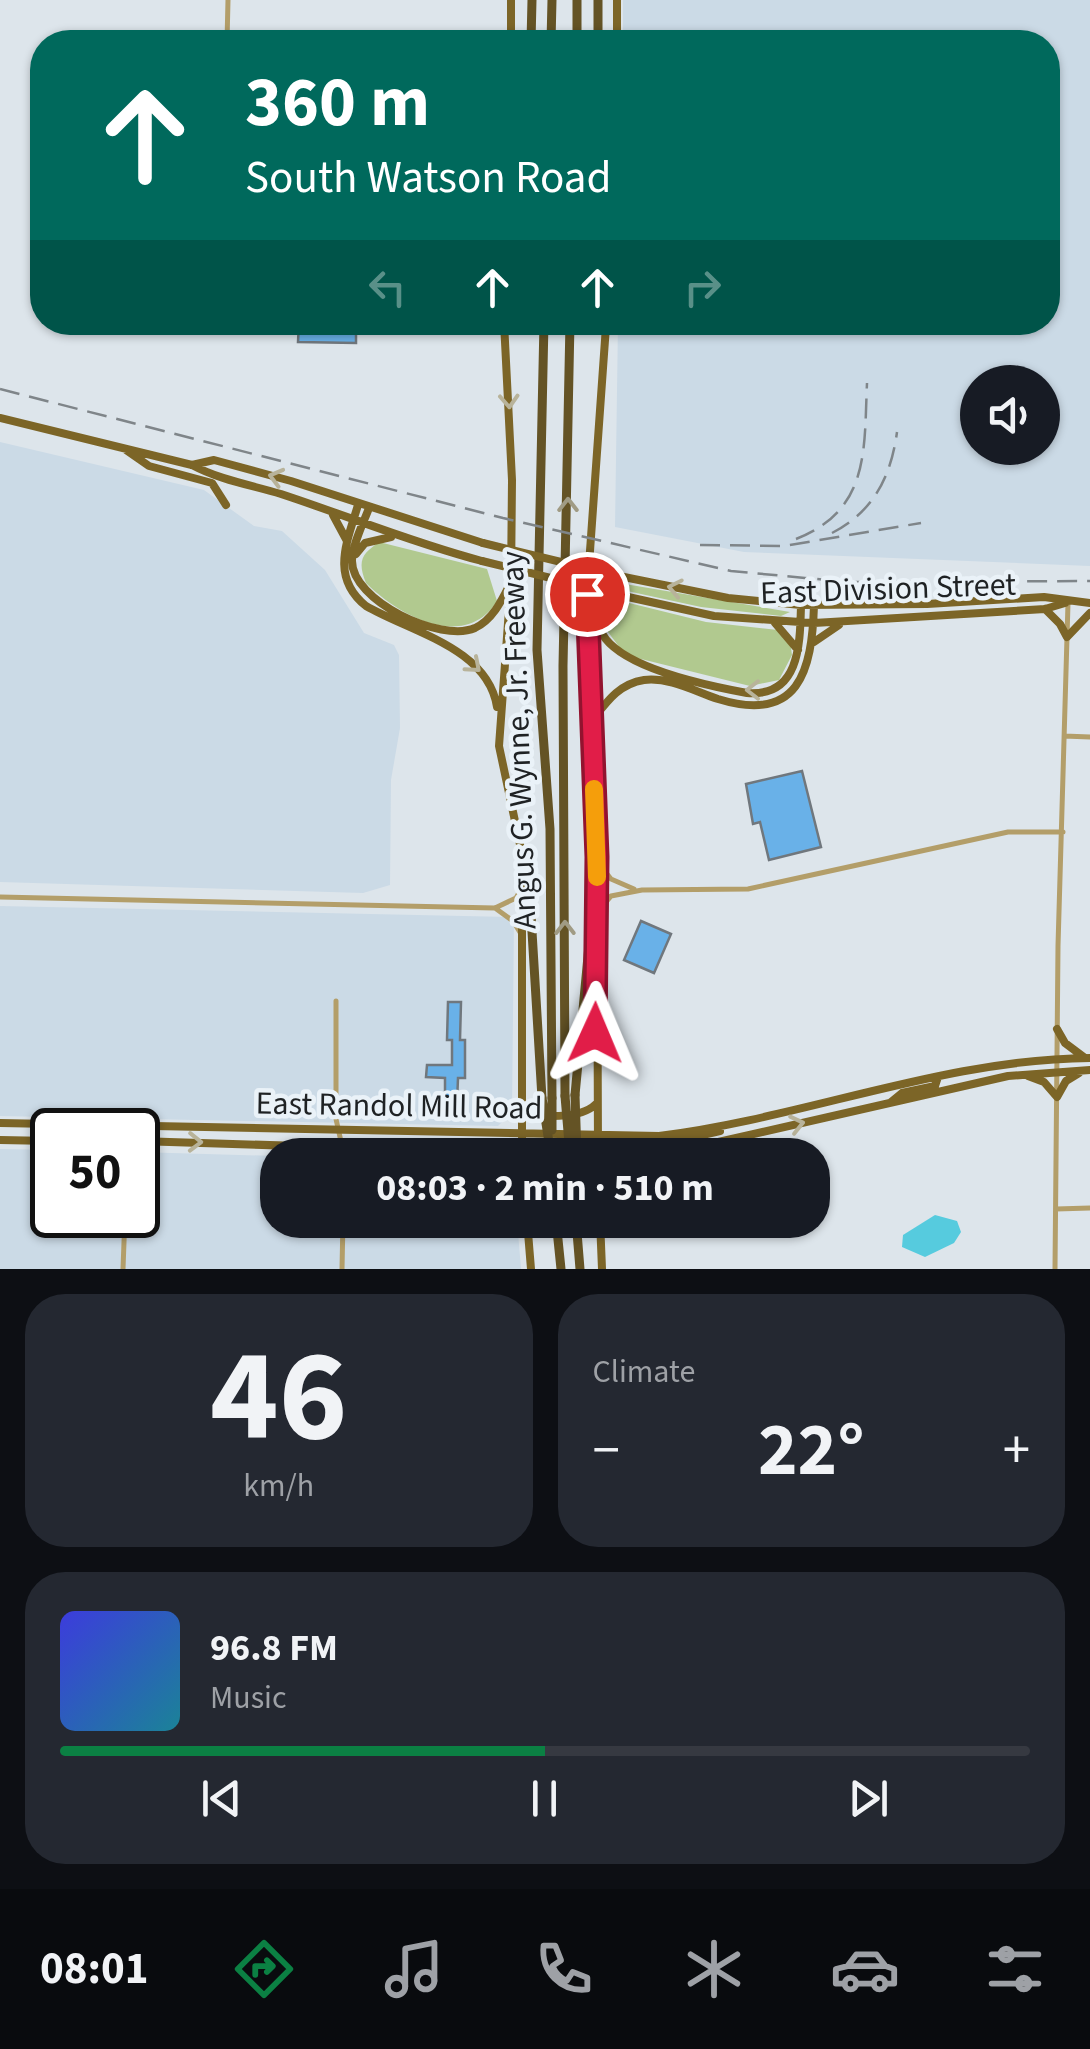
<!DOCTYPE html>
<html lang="en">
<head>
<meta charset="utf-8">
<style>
	body { margin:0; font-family:"Source Sans 3",sans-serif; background:#242831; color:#f1f3f6; height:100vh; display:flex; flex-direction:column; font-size:38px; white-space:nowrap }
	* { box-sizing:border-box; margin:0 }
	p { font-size:32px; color:#9ea1a6 }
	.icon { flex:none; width:55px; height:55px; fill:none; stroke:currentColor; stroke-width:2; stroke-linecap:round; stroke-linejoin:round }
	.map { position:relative; height:1269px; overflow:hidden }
	.drawer { display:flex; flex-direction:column; gap:25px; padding:25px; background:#0d0f14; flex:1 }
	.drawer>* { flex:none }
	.top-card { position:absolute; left:30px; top:30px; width:1030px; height:305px; border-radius:40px; box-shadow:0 2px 8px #0004; background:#00695c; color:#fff; overflow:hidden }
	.controls { position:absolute; left:960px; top:365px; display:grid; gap:20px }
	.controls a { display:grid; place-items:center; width:100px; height:100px; border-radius:50%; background:#171b24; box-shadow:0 2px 8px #0004; font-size:50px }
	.speed { position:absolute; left:30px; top:1108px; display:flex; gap:20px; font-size:50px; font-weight:700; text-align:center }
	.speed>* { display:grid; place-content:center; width:130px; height:130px; border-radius:50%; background:#171b24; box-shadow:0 2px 8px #0004; line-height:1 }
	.speed .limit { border:5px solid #111; border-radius:15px; background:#fff; color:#111 }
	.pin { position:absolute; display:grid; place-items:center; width:85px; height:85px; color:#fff; margin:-42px; border:5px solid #fff; border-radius:50%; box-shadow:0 2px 10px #0007 }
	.me { position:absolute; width:110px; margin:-55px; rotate:1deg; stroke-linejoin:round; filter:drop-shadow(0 0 8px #0008) }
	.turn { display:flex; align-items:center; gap:35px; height:210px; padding:0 50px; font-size:45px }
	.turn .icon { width:130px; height:130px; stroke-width:2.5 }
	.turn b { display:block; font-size:70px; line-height:85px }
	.lanes { display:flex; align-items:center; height:95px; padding:0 50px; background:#0003; justify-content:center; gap:50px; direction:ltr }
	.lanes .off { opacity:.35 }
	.big { font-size:75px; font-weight:700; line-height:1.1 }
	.drawer .tile { flex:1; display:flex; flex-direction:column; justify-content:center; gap:15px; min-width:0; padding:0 35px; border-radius:40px; background:#242831 }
	.drawer .dial { align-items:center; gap:0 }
	.dial b { font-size:130px; line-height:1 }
	.song { display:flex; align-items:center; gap:30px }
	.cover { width:120px; height:120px; border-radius:15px; background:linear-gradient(135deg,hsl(240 70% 55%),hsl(190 70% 35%)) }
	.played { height:10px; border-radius:5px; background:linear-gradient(90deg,#0b8043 50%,#363941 50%) }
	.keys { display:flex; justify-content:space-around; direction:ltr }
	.heat { display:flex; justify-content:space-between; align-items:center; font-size:55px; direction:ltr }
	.drawer .tiles { flex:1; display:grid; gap:25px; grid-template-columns:1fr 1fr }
	.tile:last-child { grid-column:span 2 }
	.trip { position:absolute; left:260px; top:1138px; width:570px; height:100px; border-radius:40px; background:#171b24; box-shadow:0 2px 8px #0004; font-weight:700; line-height:100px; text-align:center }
	.menu { display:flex; height:160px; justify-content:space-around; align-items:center; background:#090b0e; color:#9ea1a6 }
	.menu .icon { width:70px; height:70px }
	.menu .on { color:#0b8043 }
	.menu b { font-size:45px; color:#f1f3f6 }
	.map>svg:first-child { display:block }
	.built { fill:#cbdae6; fill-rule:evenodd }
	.green { fill:#b1c98f }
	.water { fill:#56cbde }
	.building { fill:#69b1e8; stroke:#70777d; stroke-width:2.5 }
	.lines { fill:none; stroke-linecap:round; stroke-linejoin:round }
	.minor { stroke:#b39e69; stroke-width:5 }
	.major { stroke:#7c6527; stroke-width:8 }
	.highway { stroke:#645325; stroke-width:9 }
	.rail { stroke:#7f8589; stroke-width:2.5; stroke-dasharray:20 10; stroke-linecap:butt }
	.major-bridge { stroke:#7c6527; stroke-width:8 }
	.highway-bridge { stroke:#645325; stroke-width:9 }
	.oneway { stroke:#b8b39a }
	.oneway2 { stroke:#a09b84 }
	.route-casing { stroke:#92132f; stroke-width:25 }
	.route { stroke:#e11d48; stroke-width:18 }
	.slow { stroke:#f59e0b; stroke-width:18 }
	.labels { text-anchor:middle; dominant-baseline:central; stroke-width:9; stroke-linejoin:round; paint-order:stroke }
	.street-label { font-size:32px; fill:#1f2224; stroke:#eaf2f8 }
</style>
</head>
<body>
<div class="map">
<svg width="1090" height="1269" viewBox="0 0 1090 1269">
	<rect width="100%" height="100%" fill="#dde5eb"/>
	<path class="built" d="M623,0H1090V566L744,552L615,527L618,323L1048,322V42H623ZM1042,382V448H978V382Z
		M0,442L204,490L254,526L282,531L325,570L364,633L394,645L399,655L400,728L391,780L390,885L363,893L0,882Z
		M0,906L514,917L512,1112L498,1126L0,1116Z
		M0,1149L52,1150V1215H138V1152L277,1156L278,1220H517L521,1269H0Z"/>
	<path class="green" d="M379,542L487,569L497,601C465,652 399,616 366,583C356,559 364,553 379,542Z
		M619,583L790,612L781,616L701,607L618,589Z
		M617,600L706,622L778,630L790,641L792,655L779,680L750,686L633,657L620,648L605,628L612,623Z"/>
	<path class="water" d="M935,1215L957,1221L961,1232L954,1243L925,1257L902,1247L903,1235Z"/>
	<path class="building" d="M299,322H421V329L356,327V343L298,342Z
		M802,771L821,847L769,860L760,822L753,824L746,784Z
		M641,921L671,934L654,973L624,960Z
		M448,1002H461L460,1040H465V1078H458L457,1103H445V1078L426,1077L427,1065H452V1040H447Z"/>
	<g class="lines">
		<path class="minor" d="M227,42L228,0
			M1064,736L1090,737
			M600,865L611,879L634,889
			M0,897L495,908L516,898L520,891
			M495,908L513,921L521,934
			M600,947L605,903L611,896L642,890L748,889L1008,832H1063
			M336,1001V1119L344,1155
			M1056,1209L1090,1208
			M123,1269L125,1215
			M342,1269L343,1220
			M1055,1269L1058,946L1068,603"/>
		<path class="major" d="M617,0V42
			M511,42V0
			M504,322L512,480L511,582L499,746L522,854V1155
			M0,418L192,465C220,480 251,485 281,494C348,516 413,543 482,561
			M126,450L149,466L212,483L226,505
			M192,465L214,460L291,481L483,543
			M358,505C347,542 330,577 366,606C411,632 488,648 497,707
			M369,508C363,524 353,543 352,560C351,601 441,643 475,628C492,620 501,602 509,586
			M333,515L347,541
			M356,554L365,543L391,537
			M589,576C602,592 593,611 600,629C614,667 709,686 747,693C800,697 800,644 801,605
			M619,576L728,598L801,605L927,604L1044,597L1090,603
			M619,595L714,616L814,623L1045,609L1065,603
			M1045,609L1060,624L1067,637L1090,613
			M775,623L798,650
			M814,642L839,625
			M591,722C606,703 618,684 644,680C670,677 694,691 718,699C799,724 812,671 814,605
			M1057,1029L1065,1043L1085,1058
			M1028,1076L1044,1082L1057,1097L1066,1081L1079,1073
			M891,1102L902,1093L935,1086L938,1077
			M520,1109C538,1119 581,1119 596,1104
			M0,1123L659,1136C804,1118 944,1059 1090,1058
			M0,1140L52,1141
			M138,1141L522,1153L659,1151L714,1143L1008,1076L1090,1070
			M659,1150L667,1143L720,1131
			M598,1155L597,857L587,593L606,326
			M527,1220L531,1269
			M600,1220L602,1269"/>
		<path class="highway" d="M598,0V42
			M531,42L532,0
			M551,42L552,0
			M577,42V0
			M544,322L537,650L550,829L552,1098
			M604,322L606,328
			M522,854L528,865L542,1098
			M575,1095L593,903L597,895
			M565,1096L563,666L570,322
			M556,1220L561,1269
			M576,1220L580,1269"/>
		<path class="rail" d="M0,389L503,518L731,571L848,582L1090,581
			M832,533C873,512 891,477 897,432
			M796,539C870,510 864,450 867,383
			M700,545L784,546L921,523"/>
		<path class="major-bridge" d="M483,543L619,576
			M482,561L619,595"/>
		<path class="highway-bridge" d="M575,1095L577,1155
			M565,1096L570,1155
			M542,1098L551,1155
			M552,1098V1130"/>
	</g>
	<defs><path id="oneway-chevron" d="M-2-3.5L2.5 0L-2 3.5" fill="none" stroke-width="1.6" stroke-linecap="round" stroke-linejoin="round" transform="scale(2.5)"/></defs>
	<g class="oneway">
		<use href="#oneway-chevron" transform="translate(509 401) rotate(87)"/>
		<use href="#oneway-chevron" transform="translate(276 477) rotate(-165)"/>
		<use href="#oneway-chevron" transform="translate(675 588) rotate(-168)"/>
		<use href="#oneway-chevron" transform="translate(474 666) rotate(41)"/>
		<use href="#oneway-chevron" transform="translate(753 690) rotate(180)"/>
		<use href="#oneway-chevron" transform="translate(797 1124) rotate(-13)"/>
		<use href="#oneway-chevron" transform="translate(195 1142) rotate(1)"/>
	</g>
	<g class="oneway2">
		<use href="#oneway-chevron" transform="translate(568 505) rotate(-90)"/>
		<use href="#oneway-chevron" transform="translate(565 928) rotate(-90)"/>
	</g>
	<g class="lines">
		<defs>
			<path id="route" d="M587,594L597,857L595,1033"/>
		</defs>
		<use href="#route" class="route-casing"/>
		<use href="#route" class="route"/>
		<path class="slow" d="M594,789L597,877"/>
	</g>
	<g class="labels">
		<g class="street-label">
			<text transform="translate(888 589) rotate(-2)">East Division Street</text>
			<text transform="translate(519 740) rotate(-92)">Angus G. Wynne, Jr. Freeway</text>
			<text transform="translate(399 1106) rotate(1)">East Randol Mill Road</text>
		</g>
	</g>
</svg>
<div class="controls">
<a><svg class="icon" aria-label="sound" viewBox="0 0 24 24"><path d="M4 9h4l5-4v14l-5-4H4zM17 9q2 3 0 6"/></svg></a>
</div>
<div class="speed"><div class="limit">50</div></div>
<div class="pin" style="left:587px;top:594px;background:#d93025"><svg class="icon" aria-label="arrive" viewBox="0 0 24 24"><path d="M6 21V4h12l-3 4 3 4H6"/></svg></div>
<svg class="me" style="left:595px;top:1033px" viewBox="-20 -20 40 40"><path d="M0-17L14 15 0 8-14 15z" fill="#e11d48" stroke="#fff" stroke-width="4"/></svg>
<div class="trip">08:03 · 2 min · 510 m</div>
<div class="top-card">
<div class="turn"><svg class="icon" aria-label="ahead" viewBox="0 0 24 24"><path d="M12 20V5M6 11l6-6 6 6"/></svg><div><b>360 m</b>South Watson Road</div></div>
<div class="lanes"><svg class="icon off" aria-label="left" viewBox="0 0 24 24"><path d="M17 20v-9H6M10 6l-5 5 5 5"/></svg><svg class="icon" aria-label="ahead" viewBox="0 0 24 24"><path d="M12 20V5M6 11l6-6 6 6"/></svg><svg class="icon" aria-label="ahead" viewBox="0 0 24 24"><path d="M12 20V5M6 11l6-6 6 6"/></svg><svg class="icon off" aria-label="right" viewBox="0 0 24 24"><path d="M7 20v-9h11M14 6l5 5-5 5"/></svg></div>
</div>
</div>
<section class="drawer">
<div class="tiles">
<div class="tile dial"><b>46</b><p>km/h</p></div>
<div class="tile"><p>Climate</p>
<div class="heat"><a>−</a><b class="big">22°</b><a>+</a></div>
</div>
<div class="tile">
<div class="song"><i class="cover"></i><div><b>96.8 FM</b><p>Music</p></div></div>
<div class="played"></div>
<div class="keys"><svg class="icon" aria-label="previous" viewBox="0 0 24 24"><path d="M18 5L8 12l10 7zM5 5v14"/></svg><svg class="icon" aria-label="pause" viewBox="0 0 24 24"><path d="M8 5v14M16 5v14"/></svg><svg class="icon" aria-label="next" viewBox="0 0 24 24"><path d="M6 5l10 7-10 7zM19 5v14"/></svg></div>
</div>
</div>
</section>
<nav class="menu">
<b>08:01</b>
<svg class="icon on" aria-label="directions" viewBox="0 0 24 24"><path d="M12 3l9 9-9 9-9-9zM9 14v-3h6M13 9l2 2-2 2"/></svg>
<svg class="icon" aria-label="music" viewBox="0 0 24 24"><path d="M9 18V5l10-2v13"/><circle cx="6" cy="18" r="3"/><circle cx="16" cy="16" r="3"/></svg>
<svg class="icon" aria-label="phone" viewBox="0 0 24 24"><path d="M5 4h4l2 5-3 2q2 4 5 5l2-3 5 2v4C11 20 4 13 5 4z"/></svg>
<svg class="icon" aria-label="climate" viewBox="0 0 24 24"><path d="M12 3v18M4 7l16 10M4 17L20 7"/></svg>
<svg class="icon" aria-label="car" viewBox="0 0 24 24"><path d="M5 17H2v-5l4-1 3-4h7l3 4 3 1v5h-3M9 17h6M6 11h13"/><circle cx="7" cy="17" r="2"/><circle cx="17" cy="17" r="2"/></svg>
<svg class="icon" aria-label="filters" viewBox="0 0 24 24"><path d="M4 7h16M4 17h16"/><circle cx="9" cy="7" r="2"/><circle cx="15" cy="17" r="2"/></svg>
</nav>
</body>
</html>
